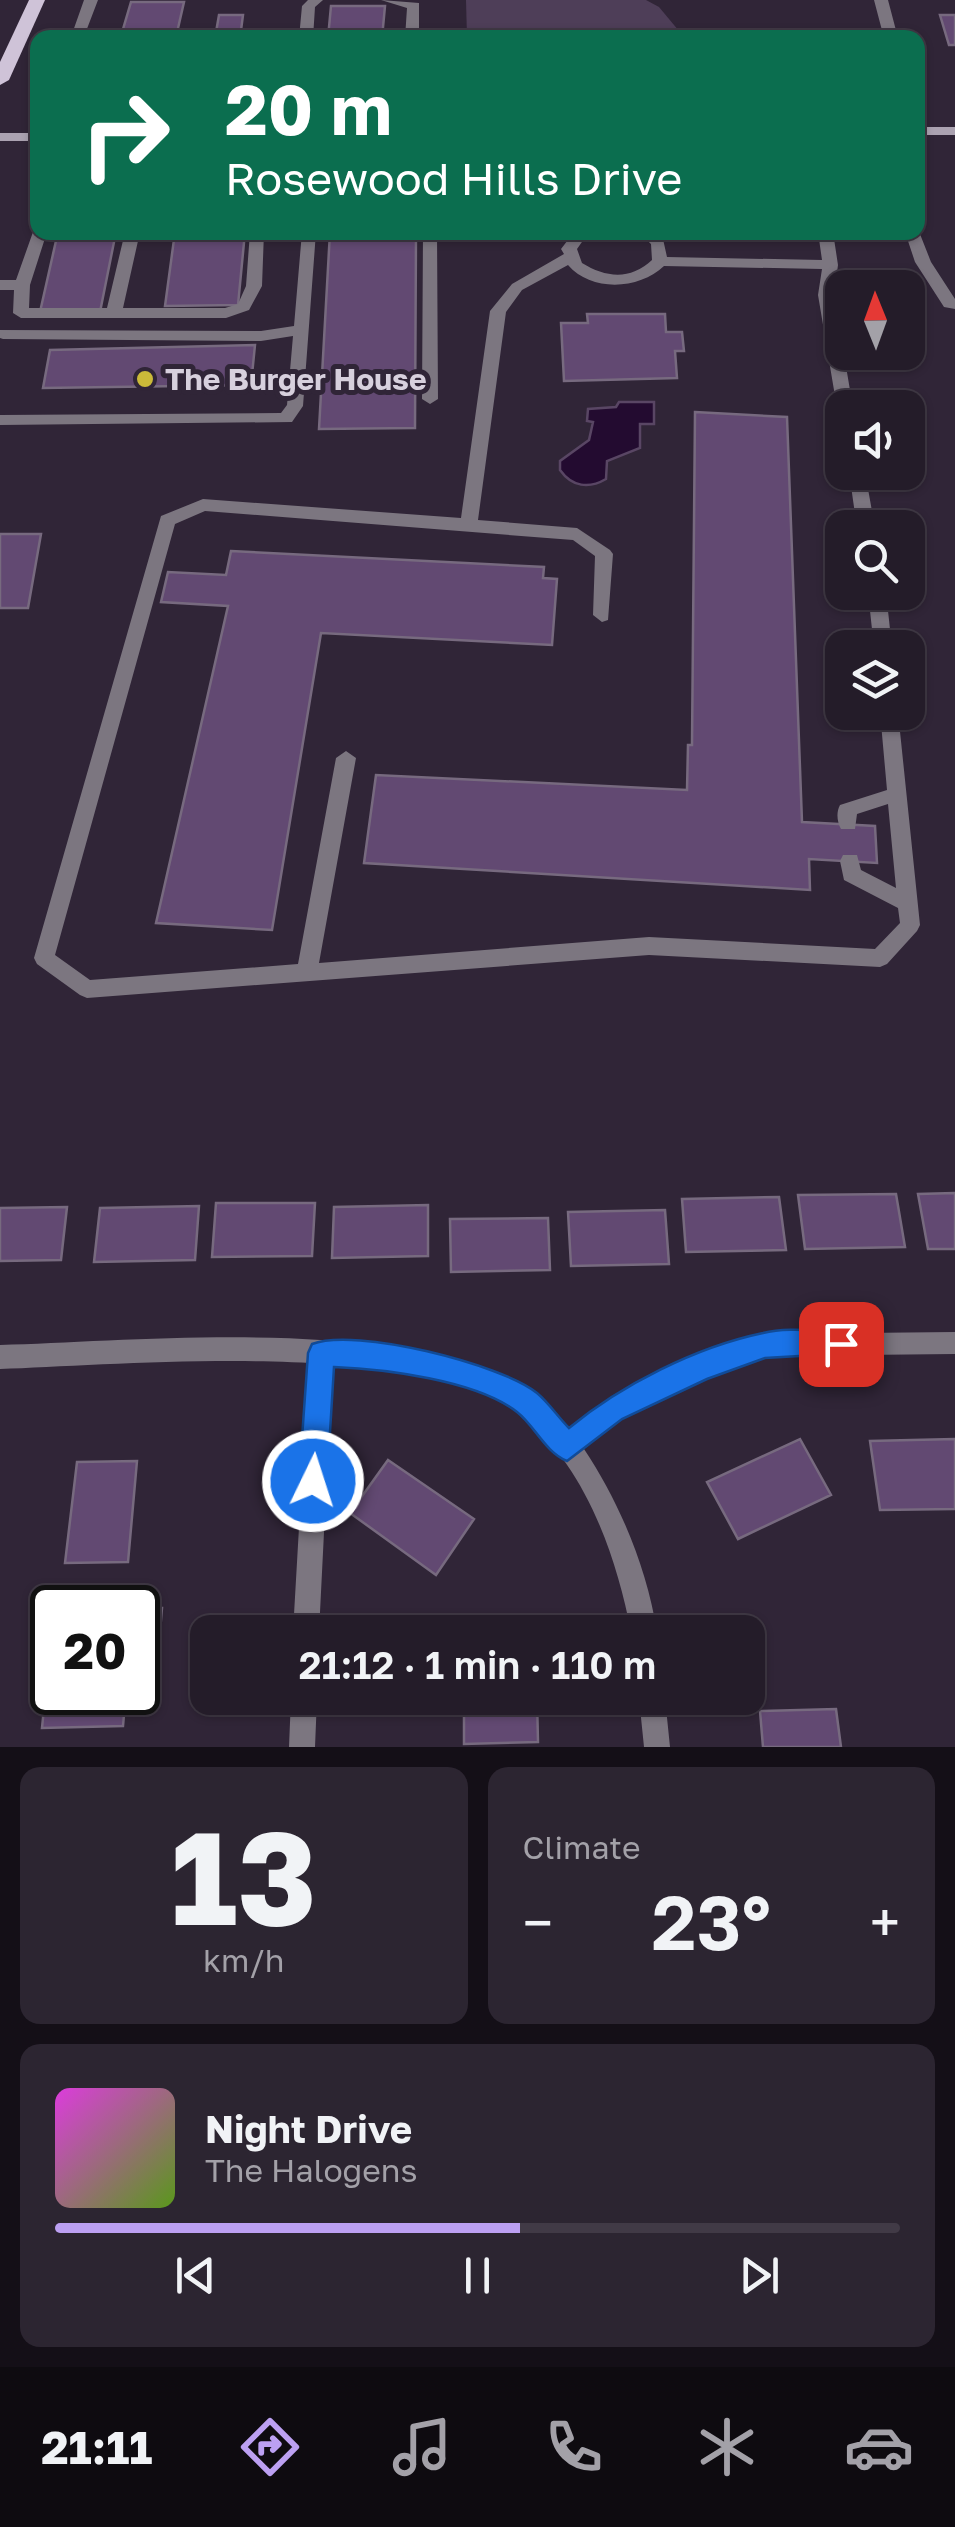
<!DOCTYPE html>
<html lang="en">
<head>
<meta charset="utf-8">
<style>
	body { margin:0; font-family:"Golos Text",sans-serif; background:#2c2531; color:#f1f3f6; height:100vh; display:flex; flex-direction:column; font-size:38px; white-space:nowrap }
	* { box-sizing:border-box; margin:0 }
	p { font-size:32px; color:#a3a1a8 }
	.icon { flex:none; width:55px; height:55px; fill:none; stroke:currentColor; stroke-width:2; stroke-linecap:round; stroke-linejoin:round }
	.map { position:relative; height:1747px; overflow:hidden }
	.details { display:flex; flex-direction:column; gap:20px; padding:20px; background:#140f17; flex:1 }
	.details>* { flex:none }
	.top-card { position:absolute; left:30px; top:30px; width:895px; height:210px; border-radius:20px; box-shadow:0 2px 8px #0004,0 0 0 2px #413a46; background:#0b6e4f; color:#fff; overflow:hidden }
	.needle { width:65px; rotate:359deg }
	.buttons { position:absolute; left:825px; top:270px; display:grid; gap:20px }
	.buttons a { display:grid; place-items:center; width:100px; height:100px; border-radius:20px; background:#241c29; box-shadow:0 2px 8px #0004,0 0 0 2px #413a46; font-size:50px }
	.speed { position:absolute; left:30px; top:1585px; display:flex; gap:20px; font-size:50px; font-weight:700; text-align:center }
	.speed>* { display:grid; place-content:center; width:130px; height:130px; border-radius:50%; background:#241c29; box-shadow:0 2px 8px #0004,0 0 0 2px #413a46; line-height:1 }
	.speed .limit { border:5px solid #111; border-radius:15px; background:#fff; color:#111 }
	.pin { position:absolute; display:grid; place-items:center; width:85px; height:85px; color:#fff; margin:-42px; border-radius:20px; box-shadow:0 5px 15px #0006 }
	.me { position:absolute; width:110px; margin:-55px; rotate:4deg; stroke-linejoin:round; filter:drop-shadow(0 0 8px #0008) }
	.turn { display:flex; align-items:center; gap:35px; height:210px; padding:0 30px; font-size:45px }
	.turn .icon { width:130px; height:130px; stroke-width:2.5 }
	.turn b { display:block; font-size:70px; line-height:85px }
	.big { font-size:75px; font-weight:600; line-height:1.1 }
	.details .card { flex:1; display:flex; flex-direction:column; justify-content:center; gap:15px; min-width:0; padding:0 35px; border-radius:20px; background:#2c2531 }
	.details .dial { align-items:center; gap:0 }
	.dial b { font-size:130px; line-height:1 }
	.song { display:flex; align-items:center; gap:30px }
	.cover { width:120px; height:120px; border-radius:15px; background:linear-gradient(135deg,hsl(300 70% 55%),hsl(90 70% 35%)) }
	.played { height:10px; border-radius:5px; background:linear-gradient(90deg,#bca0f2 55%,#413a46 55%) }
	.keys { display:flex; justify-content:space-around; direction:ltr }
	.heat { display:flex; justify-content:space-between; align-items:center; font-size:55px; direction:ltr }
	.details .tiles { flex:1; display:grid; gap:20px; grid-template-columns:1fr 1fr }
	.card:last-child { grid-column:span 2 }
	.trip { position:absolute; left:190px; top:1615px; width:575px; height:100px; border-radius:20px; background:#241c29; box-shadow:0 2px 8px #0004,0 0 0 2px #413a46; font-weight:600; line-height:100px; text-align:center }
	.menu { display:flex; height:160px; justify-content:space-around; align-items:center; background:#0e0b10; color:#a3a1a8 }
	.menu .icon { width:70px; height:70px }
	.menu .selected { color:#bca0f2 }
	.menu b { font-size:45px; color:#f1f3f6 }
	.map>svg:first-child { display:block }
	.green { fill:#4e3e58 }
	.water { fill:#230b30; stroke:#594664; stroke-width:2.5 }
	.building { fill:#624972; stroke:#776a7f; stroke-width:2.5 }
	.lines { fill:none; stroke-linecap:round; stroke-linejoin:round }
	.lane { fill:#7c7680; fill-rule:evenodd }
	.street { fill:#7c7680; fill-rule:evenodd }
	.secondary { fill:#aba2b1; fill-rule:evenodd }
	.primary { fill:#cfc3d8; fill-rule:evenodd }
	.route { fill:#1a73e8; stroke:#114b97; stroke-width:2.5 }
	.poi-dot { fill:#cbba39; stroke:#302537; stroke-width:4 }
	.labels { text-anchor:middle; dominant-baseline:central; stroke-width:10; stroke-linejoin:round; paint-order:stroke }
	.poi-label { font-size:30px; font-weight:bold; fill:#d7d0dd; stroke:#302537; text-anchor:start }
</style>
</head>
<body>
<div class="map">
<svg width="955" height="1747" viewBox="0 0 955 1747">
	<rect width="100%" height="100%" fill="#302537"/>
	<path class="green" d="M466,0H646L659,7L684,37H467Z"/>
	<path class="water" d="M619,402H654V424H640V448L607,461L606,479C589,489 572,487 560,470V461L589,440L593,422L587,421L588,409L616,407Z"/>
	<path class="building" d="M131,2H184L176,37L121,36Z
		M331,6H385L382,38H328Z
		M219,15H243L240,38H215Z
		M940,15H955V45H949Z
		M58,232H116L100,312H40Z
		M175,232H245L238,305L165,306Z
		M330,232H416L415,428L319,429Z
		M587,314H665L666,332H682L684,351H675L677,378L564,381L561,323H588Z
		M255,345L251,385L43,388L50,350Z
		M695,412L787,417L802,822L875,826L877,863L809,859L810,890L364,863L376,775L687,790L688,745H692Z
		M0,534H41L28,608H0Z
		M231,551L544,567L543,578L557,579L552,645L321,633L272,930L156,923L228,606L161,602L168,572L226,575Z
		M955,1193V1249H928L918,1194Z
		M896,1194L905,1247L805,1249L798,1195Z
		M779,1197L786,1250L686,1252L682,1199Z
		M216,1203H315L312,1256L212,1257Z
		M428,1205V1256L332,1258L334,1207Z
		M199,1206L195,1260L94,1262L100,1208Z
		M67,1207L61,1260L0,1261V1208Z
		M665,1210L669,1264L571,1266L568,1212Z
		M548,1218L550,1270L451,1272L450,1219Z
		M800,1439L831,1495L738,1539L707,1482Z
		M955,1439V1509L880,1510L870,1441Z
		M388,1460L474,1519L436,1575L350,1513Z
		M137,1461L128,1562L65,1563L77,1462Z
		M138,1608H162L158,1655L138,1656Z
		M534,1619V1632H462L461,1621Z
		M52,1628V1692H126L123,1726L42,1728Z
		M430,1698H537L538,1742L464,1744V1702L430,1703Z
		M836,1709L841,1747H763L760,1711Z"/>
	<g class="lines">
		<path class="lane" d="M84,0H98L85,34L92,38H38L37,41V35L42,34H72Z
			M308,0H323L315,7L313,38H299L302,6Z
			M381,0L419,3V38H405L407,8Z
			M874,0H888L898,38H884Z
			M38,228V232H47L30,285L29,308H107L125,232H140L123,308H225L238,304L246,286L250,232H264L262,286L249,310L226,318H21L13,313L14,290H0V280H16L33,232Z
			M918,229L931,262L955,299V309L944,307L915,262L905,232H918Z
			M302,232H316L303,406L292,422L0,425V415L281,413L287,405L293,336L261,341L3,339L0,338V330L261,331L294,326Z
			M423,232H437L438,399L430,404L422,399Z
			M574,232H589L577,249L582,263C606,278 631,280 652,260L651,244L638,232H655L663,239L667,257L822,260L818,232H833L838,265L834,295L853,408H842V413L837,408L818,295L822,269L664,266C639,290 591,292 568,265L522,290L506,312L478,520L577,528L610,550L613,554L608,620L602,622L593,615L595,556L573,540L205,511L175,524L55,955L90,980L298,964L336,758L346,751L356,758L319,963L649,937L875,949L900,923L898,908L844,880L840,861L843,855H857L861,870L896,888L888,804L857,814L855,829H841C837,822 836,812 840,805L887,790L880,712H898L920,925L917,931L887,964L880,967L649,955L87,998L80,995L37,964L34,958L161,516L203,499L461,518L490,311L512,284L564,254L561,249Z
			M849,472H865L875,528H857Z
			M868,592H886L892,648H874Z
			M321,1342L329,1345L333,1353L319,1632H293L309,1353L313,1345Z
			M291,1698H317L315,1747H289Z"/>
		<path class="street" d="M955,1332V1354L765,1356L706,1377L622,1418L584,1449C620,1503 647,1568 657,1632H631C616,1554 584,1463 519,1413C424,1338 122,1365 0,1369V1345C146,1341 406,1314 532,1392C547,1402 558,1416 570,1429L604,1402L693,1359L765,1334Z
			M639,1698H665L670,1747H644Z"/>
		<path class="secondary" d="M918,127H955V135H918Z
			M0,133H38V141H0Z"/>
		<path class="primary" d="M29,0H45L9,80L0,85V62Z"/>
	</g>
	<path class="route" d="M841,1331L851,1335L855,1344L851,1353L765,1358L707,1379L622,1419L567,1461C545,1452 535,1426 517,1412C476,1380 384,1369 334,1367L327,1481L323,1491L313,1495L303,1491L299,1481L308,1353L312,1344C355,1327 501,1364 537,1393C549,1403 558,1417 569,1428C621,1385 696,1347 763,1333C787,1327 816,1331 841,1331Z"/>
	<circle class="poi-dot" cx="145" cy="379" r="10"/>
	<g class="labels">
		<g class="poi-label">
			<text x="165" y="379">The Burger House</text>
		</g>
	</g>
</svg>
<div class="buttons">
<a><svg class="needle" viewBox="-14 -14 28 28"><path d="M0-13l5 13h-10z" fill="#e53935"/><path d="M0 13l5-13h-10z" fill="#a3a1a8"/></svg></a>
<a><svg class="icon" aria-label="sound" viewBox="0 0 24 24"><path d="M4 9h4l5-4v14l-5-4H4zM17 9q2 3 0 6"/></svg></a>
<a><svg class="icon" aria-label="search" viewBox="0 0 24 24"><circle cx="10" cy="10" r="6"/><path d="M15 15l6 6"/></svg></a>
<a><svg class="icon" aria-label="layers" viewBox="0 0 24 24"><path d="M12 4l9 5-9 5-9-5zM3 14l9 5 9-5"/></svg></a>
</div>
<div class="speed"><div class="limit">20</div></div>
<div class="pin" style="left:841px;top:1344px;background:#d93025"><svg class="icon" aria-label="arrive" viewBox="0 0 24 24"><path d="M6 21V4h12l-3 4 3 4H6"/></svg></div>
<svg class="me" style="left:313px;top:1481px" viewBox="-20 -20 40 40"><circle r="17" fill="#1a73e8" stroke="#fff" stroke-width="3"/><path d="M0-11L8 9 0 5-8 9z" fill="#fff"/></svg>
<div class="trip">21:12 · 1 min · 110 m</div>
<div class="top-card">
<div class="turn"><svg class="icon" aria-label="right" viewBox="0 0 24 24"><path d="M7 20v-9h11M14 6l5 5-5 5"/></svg><div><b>20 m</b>Rosewood Hills Drive</div></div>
</div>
</div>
<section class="details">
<div class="tiles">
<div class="card dial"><b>13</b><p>km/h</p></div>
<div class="card"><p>Climate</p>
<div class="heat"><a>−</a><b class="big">23°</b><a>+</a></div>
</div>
<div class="card">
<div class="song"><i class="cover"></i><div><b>Night Drive</b><p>The Halogens</p></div></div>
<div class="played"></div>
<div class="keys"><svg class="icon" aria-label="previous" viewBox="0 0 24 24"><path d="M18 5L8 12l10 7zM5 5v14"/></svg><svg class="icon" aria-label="pause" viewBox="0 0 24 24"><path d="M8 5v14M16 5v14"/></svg><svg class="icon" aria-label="next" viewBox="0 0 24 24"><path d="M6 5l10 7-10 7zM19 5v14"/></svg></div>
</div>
</div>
</section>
<nav class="menu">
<b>21:11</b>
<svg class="icon selected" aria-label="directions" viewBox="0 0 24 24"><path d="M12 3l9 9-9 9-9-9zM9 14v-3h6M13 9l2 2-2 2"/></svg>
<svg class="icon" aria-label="music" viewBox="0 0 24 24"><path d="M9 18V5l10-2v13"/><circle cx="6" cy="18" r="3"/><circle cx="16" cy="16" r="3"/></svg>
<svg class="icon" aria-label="phone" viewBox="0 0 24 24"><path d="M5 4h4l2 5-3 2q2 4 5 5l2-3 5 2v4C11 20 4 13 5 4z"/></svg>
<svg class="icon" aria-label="climate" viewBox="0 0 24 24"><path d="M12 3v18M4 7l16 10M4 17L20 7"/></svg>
<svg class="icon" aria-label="car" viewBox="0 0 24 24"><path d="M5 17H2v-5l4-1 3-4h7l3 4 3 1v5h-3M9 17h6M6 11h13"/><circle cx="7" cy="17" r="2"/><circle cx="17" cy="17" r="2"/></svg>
</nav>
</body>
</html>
